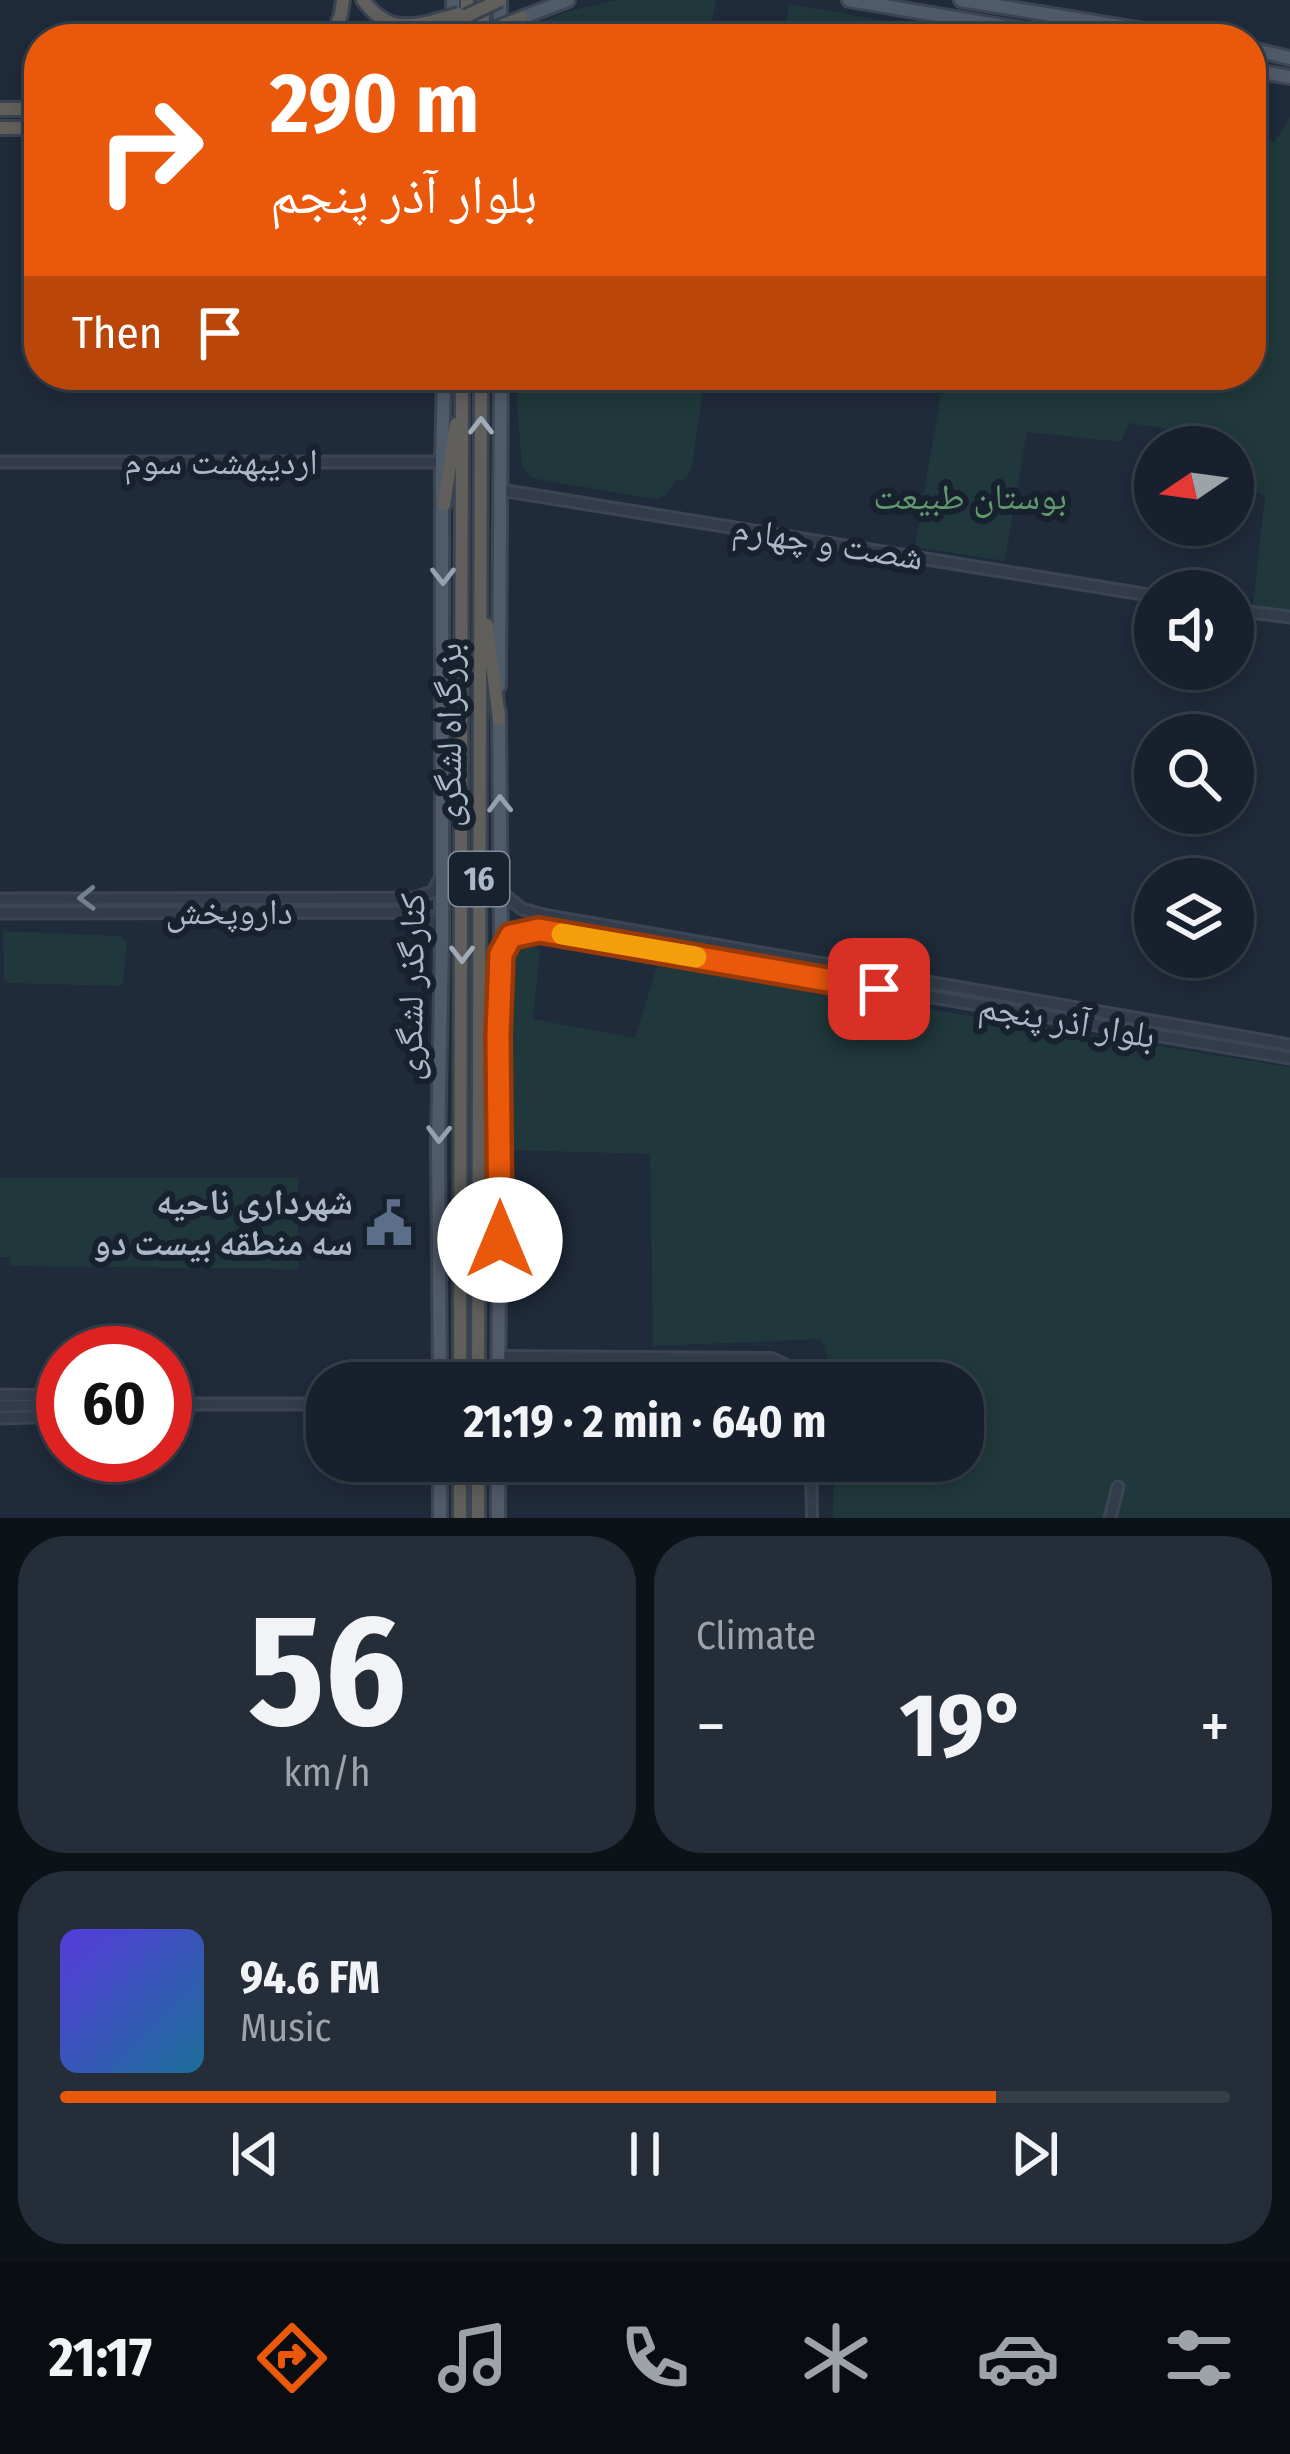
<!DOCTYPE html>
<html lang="en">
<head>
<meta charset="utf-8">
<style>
	body { margin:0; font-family:"Fira Sans Condensed","Noto Naskh Arabic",sans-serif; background:#242d38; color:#f1f3f6; height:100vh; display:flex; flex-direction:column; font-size:45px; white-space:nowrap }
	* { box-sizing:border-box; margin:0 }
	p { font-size:39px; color:#9ea3a9 }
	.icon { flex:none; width:66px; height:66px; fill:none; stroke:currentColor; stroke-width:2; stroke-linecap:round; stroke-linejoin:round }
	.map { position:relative; height:1518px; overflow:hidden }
	.drawer { display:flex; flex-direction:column; gap:18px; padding:18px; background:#0d1218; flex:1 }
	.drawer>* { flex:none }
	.hud { position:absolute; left:24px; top:24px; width:1242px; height:366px; border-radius:48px; box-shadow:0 6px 18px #0003,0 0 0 3px #363e48; background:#ea580c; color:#fff; overflow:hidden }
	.needle { width:78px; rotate:257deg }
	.controls { position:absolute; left:1134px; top:426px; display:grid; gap:24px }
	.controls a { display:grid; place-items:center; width:120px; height:120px; border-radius:50%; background:#17202c; box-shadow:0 6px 18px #0003,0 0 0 3px #363e48; font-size:60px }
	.speed { position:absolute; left:36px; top:1326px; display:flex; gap:24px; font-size:60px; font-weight:700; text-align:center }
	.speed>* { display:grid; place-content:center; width:156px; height:156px; border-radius:50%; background:#17202c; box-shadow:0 6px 18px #0003,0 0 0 3px #363e48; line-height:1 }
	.speed .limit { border:18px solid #d22; background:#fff; color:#111 }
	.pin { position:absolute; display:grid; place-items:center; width:102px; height:102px; color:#fff; margin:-51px; border-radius:24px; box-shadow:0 6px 18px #0006 }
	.me { position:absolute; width:132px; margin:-66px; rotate:0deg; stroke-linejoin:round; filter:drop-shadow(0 0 9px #0008) }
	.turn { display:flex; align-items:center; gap:42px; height:252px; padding:0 48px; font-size:54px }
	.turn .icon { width:156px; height:156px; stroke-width:2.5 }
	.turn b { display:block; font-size:84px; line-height:102px }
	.then { display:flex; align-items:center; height:114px; padding:0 48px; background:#0003; gap:24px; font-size:45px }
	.big { font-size:90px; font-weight:700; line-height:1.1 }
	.drawer .card { flex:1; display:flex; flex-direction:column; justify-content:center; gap:18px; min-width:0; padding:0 42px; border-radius:48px; background:#242d38 }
	.drawer .dial { align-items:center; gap:0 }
	.dial b { font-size:156px; line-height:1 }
	.song { display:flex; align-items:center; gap:36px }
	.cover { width:144px; height:144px; border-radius:18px; background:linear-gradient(135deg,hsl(250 70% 55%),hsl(200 70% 35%)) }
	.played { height:12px; border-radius:6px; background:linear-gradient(90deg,#ea580c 80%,#363e48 80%) }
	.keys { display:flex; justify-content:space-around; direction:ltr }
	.heat { display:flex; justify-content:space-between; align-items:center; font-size:66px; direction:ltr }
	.drawer .tiles { flex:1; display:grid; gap:18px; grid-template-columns:1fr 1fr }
	.card:last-child { grid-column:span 2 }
	.trip { position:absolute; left:306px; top:1362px; width:678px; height:120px; border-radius:48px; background:#17202c; box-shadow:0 6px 18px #0003,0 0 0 3px #363e48; font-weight:700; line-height:120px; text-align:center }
	.menu { display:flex; height:192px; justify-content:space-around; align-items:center; background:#090d12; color:#9ea3a9 }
	.menu .icon { width:84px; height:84px }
	.menu .selected { color:#ea580c }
	.menu b { font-size:54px; color:#f1f3f6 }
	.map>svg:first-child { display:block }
	.green { fill:#20383b }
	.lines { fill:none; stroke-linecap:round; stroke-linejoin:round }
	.minor-casing { stroke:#3c4553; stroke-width:14 }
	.tertiary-casing { stroke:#3c4553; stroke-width:15 }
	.primary-casing { stroke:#3c4553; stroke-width:18 }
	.trunk-casing { stroke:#3a4451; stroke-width:18 }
	.minor { stroke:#323c4a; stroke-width:8 }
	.tertiary { stroke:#323c4a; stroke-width:9 }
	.primary { stroke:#505b6a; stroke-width:12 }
	.trunk { stroke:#605f5c; stroke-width:12 }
	.trunk-bridge-casing { stroke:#3a4451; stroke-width:18; stroke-linecap:butt }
	.trunk-bridge { stroke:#605f5c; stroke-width:12 }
	.oneway { stroke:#a1aab7 }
	.oneway2 { stroke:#95a0b0 }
	.oneway3 { stroke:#75808f }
	.route-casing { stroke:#983908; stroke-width:30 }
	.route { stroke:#ea580c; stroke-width:21 }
	.slow { stroke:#f59e0b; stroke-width:21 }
	.labels { text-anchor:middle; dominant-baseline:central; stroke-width:12; stroke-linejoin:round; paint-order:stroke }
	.shield { fill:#18212e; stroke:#808a99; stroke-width:3 }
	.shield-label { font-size:33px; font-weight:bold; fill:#acb7c7 }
	.street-label { font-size:36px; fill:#acb7c7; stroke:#18212e }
	.park-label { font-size:36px; fill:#62996e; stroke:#18212e }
	.poi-label { font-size:36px; font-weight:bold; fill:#acb7c7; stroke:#18212e; text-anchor:end }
</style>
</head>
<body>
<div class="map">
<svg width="1290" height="1518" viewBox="0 0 1290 1518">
	<rect width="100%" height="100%" fill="#1f2a3a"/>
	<path class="green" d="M617,0H716L709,39H544L534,29L518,33L565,12Z
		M789,4H790L984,39H784Z
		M1290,117V611L1253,605L1265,497L1233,475V447H1193L1167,429L1129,423L1121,442L1027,432L1005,561L915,547L944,375H1251V139L1274,142Z
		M515,375H705L692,467L686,479L676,481L665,496L656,499L531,478L522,467Z
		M3,931L120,936L127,941L123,982L120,986L8,983L4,980Z
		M527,944L540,949L533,1019L635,1038L657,966L1290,1067V1518H833L834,1461H963V1383H836L821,1339L653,1346L650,1154L510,1150L507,963Z
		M0,1178H298V1269L10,1266V1257H0Z"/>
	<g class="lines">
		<defs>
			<path id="minor" d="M498,1356L772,1358L791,1367L810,1383
				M811,1461L812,1518"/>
			<path id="tertiary" d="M0,462H442
				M501,490L1155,596
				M1249,612L1290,617
				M501,892L522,909L543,915L1290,1045
				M0,899L414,898L433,892L440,878
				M0,913L412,912L428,916L439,930
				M503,949L511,936L539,930L1290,1058
				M0,1395L63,1396
				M165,1404H327
				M0,1406L63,1405
				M0,1418L63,1416
				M1110,1518L1118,1487"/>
			<path id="primary" d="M453,0L454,39
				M500,0V39
				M849,0L1079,39
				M961,0L1198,39
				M521,18L568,0
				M1251,49L1290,58
				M1251,70L1290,77
				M499,686L501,375
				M498,1046L501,937L499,712
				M440,1383L438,1145L442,941V462L444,375
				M498,1383L500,1202L498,1072
				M440,1518V1461
				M498,1518V1461"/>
			<path id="trunk" d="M363,0C383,26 399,29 430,22
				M332,39L341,14L343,0
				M467,39V0
				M483,39V0
				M0,109H39
				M0,128H39
				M444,505L456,424
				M487,625L499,719
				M484,1169L498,1035
				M460,1383L462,375
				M478,1383L481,375
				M460,1518V1461
				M478,1518V1461"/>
		</defs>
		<use href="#minor" class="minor-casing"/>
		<use href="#tertiary" class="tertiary-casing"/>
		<use href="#primary" class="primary-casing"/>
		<use href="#trunk" class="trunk-casing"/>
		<use href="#minor" class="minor"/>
		<use href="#tertiary" class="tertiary"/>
		<use href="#primary" class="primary"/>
		<use href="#trunk" class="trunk"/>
		<defs>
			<path id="trunk-bridge" d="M430,22L459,14
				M418,39L500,0
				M469,39L521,18"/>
		</defs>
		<use href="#trunk-bridge" class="trunk-bridge-casing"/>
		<use href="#trunk-bridge" class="trunk-bridge"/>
	</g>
	<defs><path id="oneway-chevron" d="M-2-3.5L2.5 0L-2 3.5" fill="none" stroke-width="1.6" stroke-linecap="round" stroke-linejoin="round" transform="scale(3)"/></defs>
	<g class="oneway">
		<use href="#oneway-chevron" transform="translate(481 426) rotate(-90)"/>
		<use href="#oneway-chevron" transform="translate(462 954) rotate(90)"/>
	</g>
	<g class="oneway2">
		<use href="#oneway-chevron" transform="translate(443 576) rotate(90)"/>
		<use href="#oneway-chevron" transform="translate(500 804) rotate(-91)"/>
		<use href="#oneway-chevron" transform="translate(439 1134) rotate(91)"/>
	</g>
	<use class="oneway3" href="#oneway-chevron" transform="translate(87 898) rotate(179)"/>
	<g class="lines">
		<defs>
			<path id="route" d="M500,1240L498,1035L501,954L511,936L539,930L879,989"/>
		</defs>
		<use href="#route" class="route-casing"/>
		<use href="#route" class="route"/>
		<path class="slow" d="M562,934L696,957"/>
	</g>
	<defs>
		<symbol id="civic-bare" viewBox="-9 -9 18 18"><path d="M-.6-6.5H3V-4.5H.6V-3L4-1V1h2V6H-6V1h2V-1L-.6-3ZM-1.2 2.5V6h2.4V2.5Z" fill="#5c6f8a" stroke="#18212e" stroke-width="2.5" paint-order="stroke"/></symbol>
	</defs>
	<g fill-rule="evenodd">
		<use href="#civic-bare" x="356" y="1190" width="66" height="66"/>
	</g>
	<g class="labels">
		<rect class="shield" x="449" y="852" width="60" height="54" rx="9"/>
		<g class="shield-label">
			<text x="479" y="879">16</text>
		</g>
		<g class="street-label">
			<text x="221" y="462">اردیبهشت سوم</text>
			<text transform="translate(828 543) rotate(9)">شصت و چهارم</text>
			<text transform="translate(449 735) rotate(-90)">بزرگراه لشگری</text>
			<text x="229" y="912">داروپخش</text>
			<text transform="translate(411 987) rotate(-89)">کنارگذر لشگری</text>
			<text transform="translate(1067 1021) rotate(10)">بلوار آذر پنجم</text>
		</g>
		<g class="park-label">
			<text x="970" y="497">بوستان طبیعت</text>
		</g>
		<g class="poi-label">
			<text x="353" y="1202">شهرداری ناحیه<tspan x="353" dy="41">سه منطقه بیست دو</tspan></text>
		</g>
	</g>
</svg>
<div class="controls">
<a><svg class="needle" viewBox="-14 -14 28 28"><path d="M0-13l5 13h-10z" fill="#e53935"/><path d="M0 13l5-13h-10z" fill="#9ea3a9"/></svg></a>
<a><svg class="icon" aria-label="sound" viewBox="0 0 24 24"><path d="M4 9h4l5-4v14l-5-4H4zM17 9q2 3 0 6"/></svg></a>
<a><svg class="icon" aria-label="search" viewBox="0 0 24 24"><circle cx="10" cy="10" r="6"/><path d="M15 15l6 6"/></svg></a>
<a><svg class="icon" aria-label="layers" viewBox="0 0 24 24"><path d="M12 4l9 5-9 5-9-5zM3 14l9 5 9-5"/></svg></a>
</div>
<div class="speed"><div class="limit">60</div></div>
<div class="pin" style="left:879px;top:989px;background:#d93025"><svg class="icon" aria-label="arrive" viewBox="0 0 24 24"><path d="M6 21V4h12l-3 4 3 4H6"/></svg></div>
<svg class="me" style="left:500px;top:1240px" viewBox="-20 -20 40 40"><circle r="19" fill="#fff"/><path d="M0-13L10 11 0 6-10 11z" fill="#ea580c"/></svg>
<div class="trip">21:19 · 2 min · 640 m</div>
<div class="hud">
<div class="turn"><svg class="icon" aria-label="right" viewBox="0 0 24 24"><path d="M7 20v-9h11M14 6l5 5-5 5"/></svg><div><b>290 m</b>بلوار آذر پنجم</div></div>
<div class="then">Then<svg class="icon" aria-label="arrive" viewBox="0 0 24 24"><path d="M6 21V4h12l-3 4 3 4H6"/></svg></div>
</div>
</div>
<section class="drawer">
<div class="tiles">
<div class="card dial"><b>56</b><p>km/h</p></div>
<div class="card"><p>Climate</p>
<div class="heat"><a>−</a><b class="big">19°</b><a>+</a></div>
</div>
<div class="card">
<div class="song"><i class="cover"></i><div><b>94.6 FM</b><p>Music</p></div></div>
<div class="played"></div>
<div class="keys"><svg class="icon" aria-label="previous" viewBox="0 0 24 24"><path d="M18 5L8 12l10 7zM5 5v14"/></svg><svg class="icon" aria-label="pause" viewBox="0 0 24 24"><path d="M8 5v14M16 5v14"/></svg><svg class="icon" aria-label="next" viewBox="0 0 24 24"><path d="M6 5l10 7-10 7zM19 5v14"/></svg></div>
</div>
</div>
</section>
<nav class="menu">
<b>21:17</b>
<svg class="icon selected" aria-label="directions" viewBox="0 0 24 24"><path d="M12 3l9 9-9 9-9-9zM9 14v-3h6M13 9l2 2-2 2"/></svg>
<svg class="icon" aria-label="music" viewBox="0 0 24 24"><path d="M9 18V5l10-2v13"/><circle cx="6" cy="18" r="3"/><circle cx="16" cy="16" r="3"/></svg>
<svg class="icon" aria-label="phone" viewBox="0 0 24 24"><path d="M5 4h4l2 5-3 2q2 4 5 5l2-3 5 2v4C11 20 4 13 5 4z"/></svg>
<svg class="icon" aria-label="climate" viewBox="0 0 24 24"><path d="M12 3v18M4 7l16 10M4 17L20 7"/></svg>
<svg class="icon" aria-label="car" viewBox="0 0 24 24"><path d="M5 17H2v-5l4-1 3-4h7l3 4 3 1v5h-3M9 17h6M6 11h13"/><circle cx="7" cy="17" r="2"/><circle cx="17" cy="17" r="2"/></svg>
<svg class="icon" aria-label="filters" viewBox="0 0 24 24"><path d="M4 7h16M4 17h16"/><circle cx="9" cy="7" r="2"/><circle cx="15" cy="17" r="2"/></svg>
</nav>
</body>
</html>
